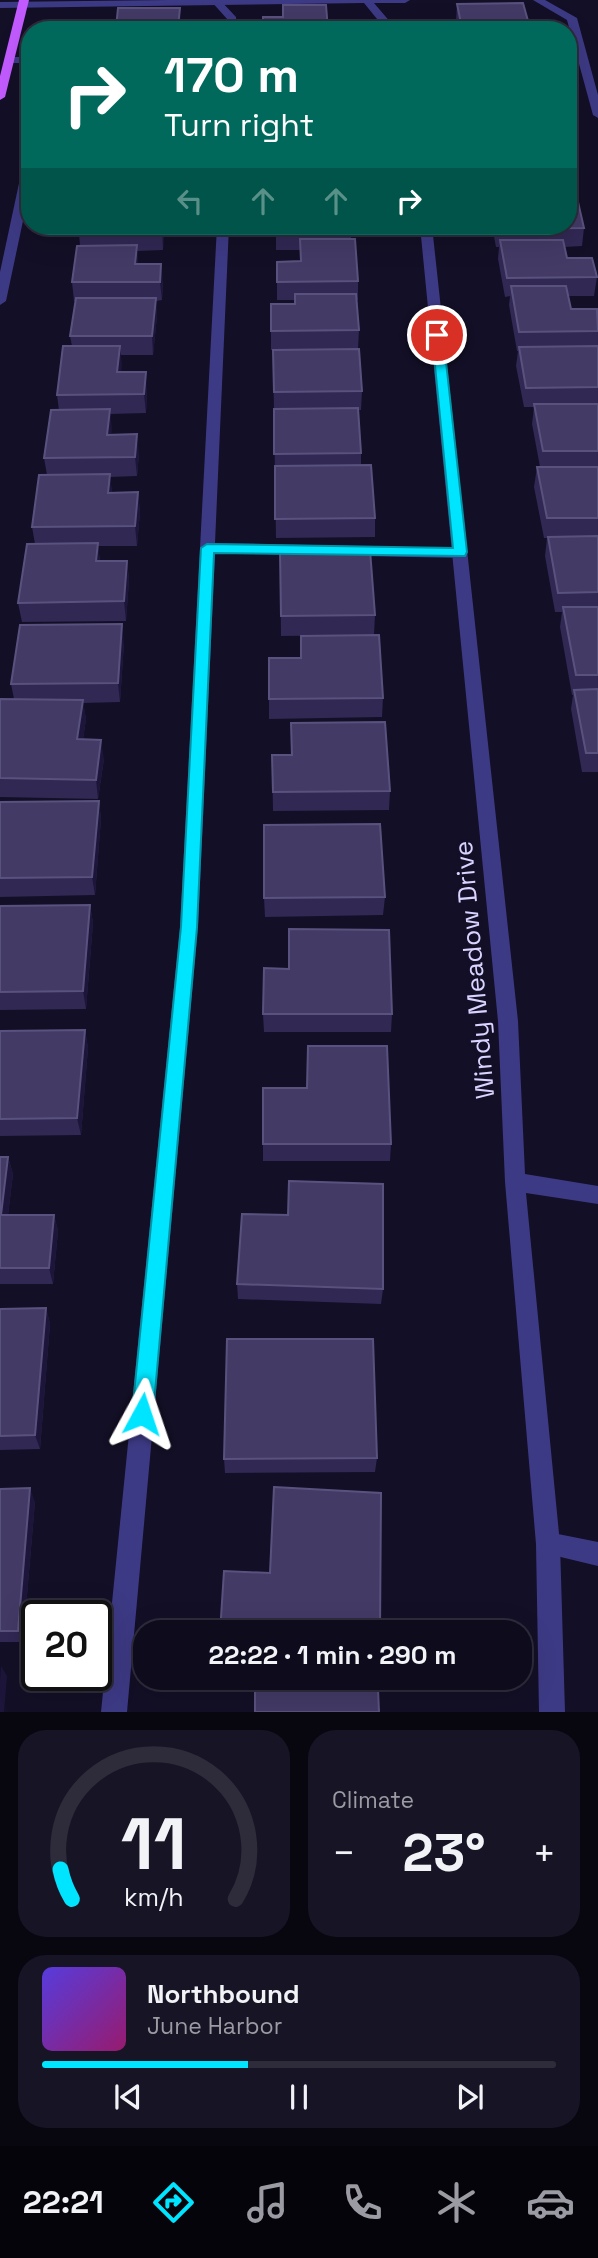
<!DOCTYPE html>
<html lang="en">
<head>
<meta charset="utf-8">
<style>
	body { margin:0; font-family:"Space Grotesk",sans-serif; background:#171425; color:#f1f3f6; height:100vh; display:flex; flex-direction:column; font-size:26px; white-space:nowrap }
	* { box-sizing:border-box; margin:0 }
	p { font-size:23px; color:#9b9ba3 }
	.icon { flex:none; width:38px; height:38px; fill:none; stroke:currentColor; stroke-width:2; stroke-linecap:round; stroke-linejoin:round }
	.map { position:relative; height:1712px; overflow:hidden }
	.panel { display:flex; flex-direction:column; gap:18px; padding:18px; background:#08060f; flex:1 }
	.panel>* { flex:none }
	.hud { position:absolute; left:21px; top:21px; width:556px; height:214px; border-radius:28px; box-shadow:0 7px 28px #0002,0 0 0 2px #2e2b3b; background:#00695c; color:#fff; overflow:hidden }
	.speed { position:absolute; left:21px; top:1600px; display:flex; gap:14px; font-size:35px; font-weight:700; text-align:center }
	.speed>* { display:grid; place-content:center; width:91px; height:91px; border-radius:50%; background:#0e0b1c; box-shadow:0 7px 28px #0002,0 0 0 2px #2e2b3b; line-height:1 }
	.speed .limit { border:4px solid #111; border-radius:10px; background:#fff; color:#111 }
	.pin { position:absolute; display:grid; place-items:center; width:60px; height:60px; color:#fff; margin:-30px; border:4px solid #fff; border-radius:50%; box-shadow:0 2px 7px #0007 }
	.me { position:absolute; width:77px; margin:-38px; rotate:5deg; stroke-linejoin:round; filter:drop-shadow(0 0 5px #0008) }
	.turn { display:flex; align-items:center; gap:24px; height:147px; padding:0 28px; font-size:32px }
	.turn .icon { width:91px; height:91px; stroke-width:2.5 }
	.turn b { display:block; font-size:49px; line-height:60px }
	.lanes { display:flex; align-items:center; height:66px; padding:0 28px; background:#0003; justify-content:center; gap:35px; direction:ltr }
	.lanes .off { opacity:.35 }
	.big { font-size:52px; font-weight:600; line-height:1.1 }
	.panel .card { flex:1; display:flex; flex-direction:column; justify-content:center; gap:10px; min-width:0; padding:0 24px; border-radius:28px; background:#171425 }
	.panel .dial { align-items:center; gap:0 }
	.dial svg { height:182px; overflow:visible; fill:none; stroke:#2e2b3b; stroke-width:7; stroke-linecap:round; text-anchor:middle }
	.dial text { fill:#f1f3f6; stroke:none }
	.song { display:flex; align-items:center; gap:21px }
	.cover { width:84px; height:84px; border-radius:10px; background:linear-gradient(135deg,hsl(250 70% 55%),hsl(320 70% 35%)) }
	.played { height:7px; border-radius:4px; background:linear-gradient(90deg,#00e5ff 40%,#2e2b3b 40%) }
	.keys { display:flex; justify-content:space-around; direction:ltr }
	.heat { display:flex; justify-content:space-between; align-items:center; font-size:38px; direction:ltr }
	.panel .tiles { flex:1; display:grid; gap:18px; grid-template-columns:1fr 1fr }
	.card:last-child { grid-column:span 2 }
	.trip { position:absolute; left:133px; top:1620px; width:399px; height:70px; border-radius:28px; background:#0e0b1c; box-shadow:0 7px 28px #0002,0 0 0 2px #2e2b3b; font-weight:600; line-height:70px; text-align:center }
	.tab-bar { display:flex; height:112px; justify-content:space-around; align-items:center; background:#06040b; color:#9b9ba3 }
	.tab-bar .icon { width:49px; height:49px }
	.tab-bar .current { color:#00e5ff }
	.tab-bar b { font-size:32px; color:#f1f3f6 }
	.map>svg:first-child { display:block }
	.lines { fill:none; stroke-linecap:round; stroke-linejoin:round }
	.lane { fill:#3d3a85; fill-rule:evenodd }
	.street { fill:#3d3a85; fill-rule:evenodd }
	.primary { fill:#c25bff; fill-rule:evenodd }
	.wall { fill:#312854 }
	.shaded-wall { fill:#1d163a }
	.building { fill:#433a66; stroke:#5a527e; stroke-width:2 }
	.route { fill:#00e5ff; stroke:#0095a6; stroke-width:2 }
	.labels { text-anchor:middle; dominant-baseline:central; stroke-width:6; stroke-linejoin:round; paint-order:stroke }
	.street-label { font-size:26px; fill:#d9d4ff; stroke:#130f26 }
</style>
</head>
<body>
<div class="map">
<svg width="598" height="1712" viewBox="0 0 598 1712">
	<rect width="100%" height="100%" fill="#130f26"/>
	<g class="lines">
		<path class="lane" d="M210,0H220L236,17L237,30H227L228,20Z
			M533,0H545L577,18L598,95V118L593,115L567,20Z
			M217,226H229L215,543L460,548L467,553L460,558L215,553L198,927L127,1712H101L180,927Z
			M548,1532L598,1542V1566L540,1552L536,1544L540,1536Z"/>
		<path class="street" d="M169,0H410L405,3H374L397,30H386L364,3L0,8V2Z
			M30,57V63H9L4,60L9,57Z
			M30,157V188L6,301L0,305V272L24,160Z
			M420,226H432L518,1021L525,1174L598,1186V1204L526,1193L560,1544L565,1712H539L536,1544L505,1182L498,1021Z"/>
		<path class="primary" d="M19,0H29L5,97L0,100V76Z"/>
	</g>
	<path class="wall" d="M457,4L530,28L529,30H458L456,21Z
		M180,8V30H116V28Z
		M80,226H164L163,250L137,251L138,264L163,282L162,300L156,301L157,316L153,355H121V372L147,391L146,413L110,414L111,435L139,454L137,476L110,477L112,493L138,492L140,512L137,546H98L100,561H127L129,580L126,621L22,622L18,603L35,544L32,527L47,475L44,458L59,410L57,395L72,346L70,336L76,301H74L72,282L80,246L79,233Z
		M276,226H351V239L358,281V300H357L359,330L358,349L362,391L361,410H358L361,453V466L375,518V537L276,538L273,350H271V304H295V300H277V262L300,261V250H276Z
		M492,226H569L584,228L582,246L564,247L567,258L597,277L594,296H568L571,309L598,312V772H582L571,709L573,695H572L560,627L562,612H555L545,556L547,538H544L534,487L537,467H540L532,424L534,407H524L516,366L518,351H517L509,305L510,296L505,297L498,259L499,247H496Z
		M280,551L375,615L374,635L281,636Z
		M301,636L383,698L382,717L269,719V658H301Z
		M124,643L120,702L83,703L86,719L83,739L104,759L98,799L0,797V699H14L11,684Z
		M272,755L390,791L389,810L273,811Z
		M99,801L101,819L95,895L0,897V802Z
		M385,897L383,915L265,917L264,898Z
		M90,905L93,923L86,1009L0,1010V906Z
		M263,1014H392L391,1032H264Z
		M85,1030L88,1048L81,1135L0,1136V1031Z
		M263,1144H391L390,1161H263Z
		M0,1157H8L13,1174L8,1215H54L58,1231L53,1284H0Z
		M288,1215L383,1289L381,1304L238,1299L237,1284Z
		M46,1308L50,1324L40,1449L0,1450V1309Z
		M377,1458L375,1472L225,1473L224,1459Z
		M0,1489L35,1502L23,1642H0Z"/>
	<path class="shaded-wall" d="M180,8L181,25L180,30H178Z
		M162,226H164V228L163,250Z
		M137,245L138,264L137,283L135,264Z
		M161,264L163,282L162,300L160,282Z
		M156,298L157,316L153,355L152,336Z
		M120,346L122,365L119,391L117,372Z
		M146,372L147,391L146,413L144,394Z
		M110,409L112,429L109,454L107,435Z
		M137,434L139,454L137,476L135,457Z
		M110,474L112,494L108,493Z
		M138,492L140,512L137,546L135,526Z
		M98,543L100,562L96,561Z
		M127,561L129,580L126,621L124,601Z
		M122,624L124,643L120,702L118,683Z
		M83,700L86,719L80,759L77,739Z
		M101,740L104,759L98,799L96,780Z
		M99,801L101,819L95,895L92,877Z
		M90,905L93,923L86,1009L83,991Z
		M85,1030L88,1048L81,1135L77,1118Z
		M8,1157L13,1174L6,1231L1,1215Z
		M54,1215L58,1231L53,1284L49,1268Z
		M46,1308L50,1324L40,1449L35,1435Z
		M30,1488L35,1502L23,1642L18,1631Z
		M1,1666L7,1676L4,1712H0V1680Z"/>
	<path class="building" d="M523,3L530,28H462L457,4Z
		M283,5H326L328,30H263V17H283Z
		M118,8H180L178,27L116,28Z
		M569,202H578L584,228L497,229V226H569Z
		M80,226H162V232L79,233Z
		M276,226H351L352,231L276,232Z
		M300,239H355L358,281L277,282V262L301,261Z
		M500,240H563L567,258H592L597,277L507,278Z
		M137,245L135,264H161L160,282H72L77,246Z
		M511,286H566L571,309H597L598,331L519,332Z
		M295,294H356L359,330L271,331V304H295Z
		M76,298H156L152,336H70Z
		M63,346H120L117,372H146L144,394L57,395Z
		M598,346V387L526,388L519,347Z
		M359,349L362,391L274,392L273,350Z
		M534,404H598V451H543Z
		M358,408L361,453L274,454V409Z
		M110,409L107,435L137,434L135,457L44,458L51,410Z
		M371,465L375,518L275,519V466Z
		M537,467H598V518H547Z
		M110,474L108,493L138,492L135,526L32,527L39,475Z
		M598,536V592L558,593L548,537Z
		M98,543L96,561H127L124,601L18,603L27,544Z
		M370,550L375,615L281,616L280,551Z
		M563,607H598V675H576Z
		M122,624L118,683L11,684L20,625Z
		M379,635L383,698L269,699V658H301V636Z
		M598,689V753H586L574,690Z
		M0,699L83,700L77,739L101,740L96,780L0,778Z
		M385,722L390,791L273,792L272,755H292L291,723Z
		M99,801L92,877L0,878V802Z
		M380,824L385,897L264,898V825Z
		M90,905L83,991L0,992V906Z
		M289,929L389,930L392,1014H263L264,968L289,969Z
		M85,1030L77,1118L0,1119V1031Z
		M308,1046H387L391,1144H263V1088H307Z
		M0,1157H8L1,1215H54L49,1268H0Z
		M289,1181L383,1184V1289L237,1284L242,1214L288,1215Z
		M46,1308L35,1435L0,1436V1309Z
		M227,1339H373L377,1458L224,1459Z
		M274,1487L381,1493L380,1633H220L224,1571L270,1573Z
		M30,1488L18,1631H0V1489Z
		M378,1689L379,1712H255V1691Z"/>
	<path class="route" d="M437,331L443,335L467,552L465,556L214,553L197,927L153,1414L150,1421L142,1424L135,1421L132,1414L181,927L201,548L207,544L453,548L432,335Z"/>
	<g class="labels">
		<g class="street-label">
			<text transform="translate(474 970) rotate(-95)">Windy Meadow Drive</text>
		</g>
	</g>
</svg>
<div class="speed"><div class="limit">20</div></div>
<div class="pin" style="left:437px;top:335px;background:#d93025"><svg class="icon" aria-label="arrive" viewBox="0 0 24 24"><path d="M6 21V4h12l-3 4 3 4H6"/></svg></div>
<svg class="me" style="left:142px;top:1414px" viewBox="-20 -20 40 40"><path d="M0-17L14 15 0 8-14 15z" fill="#00e5ff" stroke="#fff" stroke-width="4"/></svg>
<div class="trip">22:22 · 1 min · 290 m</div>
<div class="hud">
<div class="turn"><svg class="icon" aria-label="right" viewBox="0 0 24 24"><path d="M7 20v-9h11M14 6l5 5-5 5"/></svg><div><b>170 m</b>Turn right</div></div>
<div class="lanes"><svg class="icon off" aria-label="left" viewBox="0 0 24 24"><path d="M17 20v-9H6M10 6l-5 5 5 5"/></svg><svg class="icon off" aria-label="ahead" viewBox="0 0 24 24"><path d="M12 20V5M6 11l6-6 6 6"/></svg><svg class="icon off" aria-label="ahead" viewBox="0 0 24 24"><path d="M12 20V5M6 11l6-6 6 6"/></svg><svg class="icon" aria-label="right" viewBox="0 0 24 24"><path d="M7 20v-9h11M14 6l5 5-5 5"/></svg></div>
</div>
</div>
<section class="panel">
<div class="tiles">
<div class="card dial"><svg viewBox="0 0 100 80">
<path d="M14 69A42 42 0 1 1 86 69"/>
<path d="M14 69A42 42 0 0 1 9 56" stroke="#00e5ff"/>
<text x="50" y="56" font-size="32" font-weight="700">11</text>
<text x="50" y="72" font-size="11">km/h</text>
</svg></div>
<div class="card"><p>Climate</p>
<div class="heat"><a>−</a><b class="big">23°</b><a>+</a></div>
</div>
<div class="card">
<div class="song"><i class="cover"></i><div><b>Northbound</b><p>June Harbor</p></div></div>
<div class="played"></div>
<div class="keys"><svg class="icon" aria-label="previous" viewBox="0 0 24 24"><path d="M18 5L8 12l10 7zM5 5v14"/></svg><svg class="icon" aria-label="pause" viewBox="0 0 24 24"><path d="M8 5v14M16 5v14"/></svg><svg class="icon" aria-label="next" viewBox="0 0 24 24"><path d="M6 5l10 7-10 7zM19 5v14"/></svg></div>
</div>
</div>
</section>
<nav class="tab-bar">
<b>22:21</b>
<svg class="icon current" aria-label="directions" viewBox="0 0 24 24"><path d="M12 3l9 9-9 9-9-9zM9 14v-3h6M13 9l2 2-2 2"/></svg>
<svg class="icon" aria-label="music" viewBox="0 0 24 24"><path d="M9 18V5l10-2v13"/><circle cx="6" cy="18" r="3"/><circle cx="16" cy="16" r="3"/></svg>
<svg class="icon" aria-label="phone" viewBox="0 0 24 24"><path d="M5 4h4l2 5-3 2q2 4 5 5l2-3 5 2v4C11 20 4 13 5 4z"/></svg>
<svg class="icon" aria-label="climate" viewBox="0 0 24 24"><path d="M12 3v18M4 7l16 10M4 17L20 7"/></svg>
<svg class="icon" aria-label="car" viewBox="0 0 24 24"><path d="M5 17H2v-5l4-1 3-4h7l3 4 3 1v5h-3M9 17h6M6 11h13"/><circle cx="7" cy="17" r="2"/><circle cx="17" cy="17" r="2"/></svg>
</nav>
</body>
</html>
